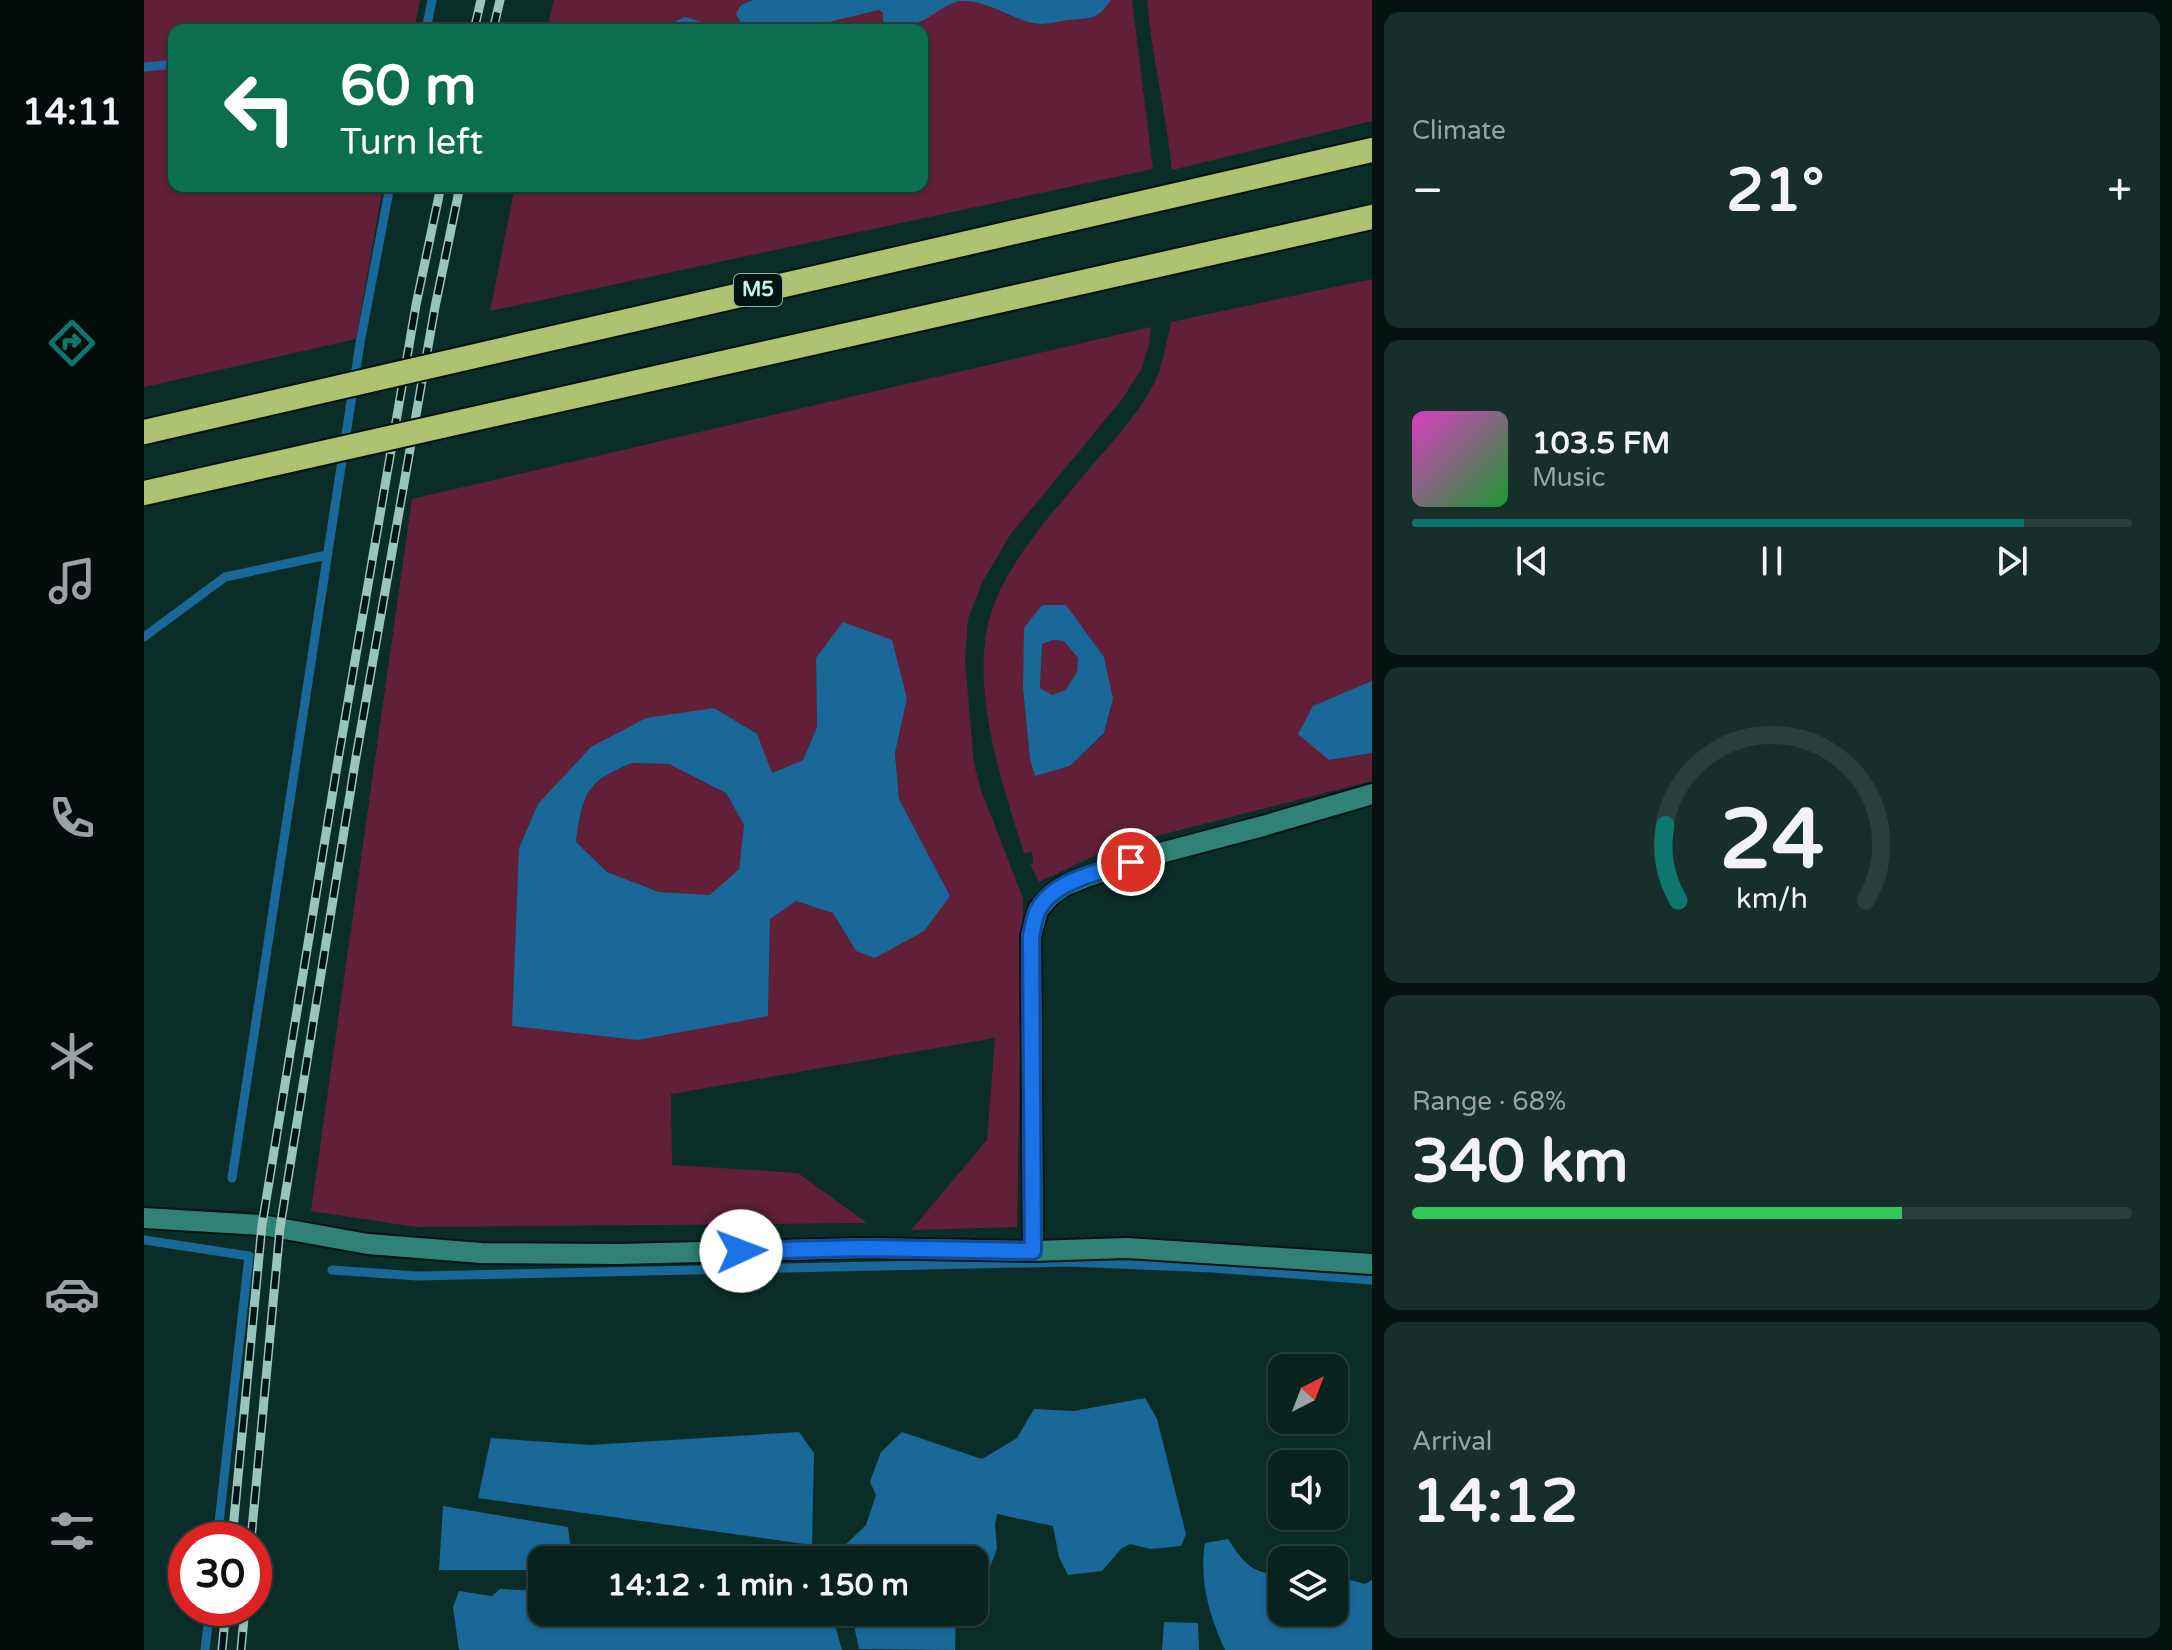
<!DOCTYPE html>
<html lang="en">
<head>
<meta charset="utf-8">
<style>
	body { margin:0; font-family:"Varela Round",sans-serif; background:#162f2b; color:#f1f3f6; height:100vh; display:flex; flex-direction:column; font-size:30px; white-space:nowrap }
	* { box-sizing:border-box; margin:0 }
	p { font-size:26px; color:#98a4a4 }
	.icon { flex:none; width:44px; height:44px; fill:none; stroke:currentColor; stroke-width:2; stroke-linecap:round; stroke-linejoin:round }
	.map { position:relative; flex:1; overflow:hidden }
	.sheet { display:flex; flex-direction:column; gap:12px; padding:12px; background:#041310; width:800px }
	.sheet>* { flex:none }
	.hud { position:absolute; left:24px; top:24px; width:760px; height:168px; border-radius:16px; box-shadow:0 2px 6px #0004,0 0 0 2px #293f3c; background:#0b6e4f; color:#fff; overflow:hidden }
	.needle { width:52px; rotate:42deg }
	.controls { position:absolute; left:1124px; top:1354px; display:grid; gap:16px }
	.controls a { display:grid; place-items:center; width:80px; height:80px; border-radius:16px; background:#08221e; box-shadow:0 2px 6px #0004,0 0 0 2px #293f3c; font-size:40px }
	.speed { position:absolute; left:24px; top:1522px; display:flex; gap:16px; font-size:40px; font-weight:700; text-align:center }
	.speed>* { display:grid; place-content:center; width:104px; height:104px; border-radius:50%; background:#08221e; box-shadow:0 2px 6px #0004,0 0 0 2px #293f3c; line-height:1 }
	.speed .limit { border:12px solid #d22; background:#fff; color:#111 }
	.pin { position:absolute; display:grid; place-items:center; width:68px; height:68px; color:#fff; margin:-34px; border:4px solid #fff; border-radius:50%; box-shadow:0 2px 8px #0007 }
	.me { position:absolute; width:88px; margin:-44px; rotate:88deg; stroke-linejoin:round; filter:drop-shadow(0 0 6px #0008) }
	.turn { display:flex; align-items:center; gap:28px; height:168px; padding:0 40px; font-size:36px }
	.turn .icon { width:104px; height:104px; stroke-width:2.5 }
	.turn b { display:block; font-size:56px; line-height:68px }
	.big { font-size:60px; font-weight:700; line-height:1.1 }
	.sheet .widget { flex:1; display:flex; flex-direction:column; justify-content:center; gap:12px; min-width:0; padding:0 28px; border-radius:16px; background:#162f2b }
	.sheet .dial { align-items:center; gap:0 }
	.dial svg { height:208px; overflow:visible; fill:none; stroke:#293f3c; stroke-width:7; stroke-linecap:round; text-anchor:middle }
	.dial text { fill:#f1f3f6; stroke:none }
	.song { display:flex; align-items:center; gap:24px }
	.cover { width:96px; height:96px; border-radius:12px; background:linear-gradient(135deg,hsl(310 70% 55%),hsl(130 70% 35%)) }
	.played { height:8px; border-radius:4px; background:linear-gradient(90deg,#0f766e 85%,#293f3c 85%) }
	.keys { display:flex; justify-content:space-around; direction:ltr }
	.heat { display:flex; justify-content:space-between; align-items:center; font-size:44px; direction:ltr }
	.charge { height:12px; border-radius:6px; background:linear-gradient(90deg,#34c759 68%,#293f3c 0) }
	.trip { position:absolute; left:384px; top:1546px; width:460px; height:80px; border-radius:16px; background:#08221e; box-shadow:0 2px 6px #0004,0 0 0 2px #293f3c; font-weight:700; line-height:80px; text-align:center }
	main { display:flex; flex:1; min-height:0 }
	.menu { display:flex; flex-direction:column; width:144px; justify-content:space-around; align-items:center; background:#030e0c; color:#98a4a4 }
	.menu .icon { width:56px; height:56px }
	.menu .on { color:#0f766e }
	.menu b { font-size:36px; color:#f1f3f6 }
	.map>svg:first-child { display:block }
	.green { fill:#612037; fill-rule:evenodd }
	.water { fill:#196898; fill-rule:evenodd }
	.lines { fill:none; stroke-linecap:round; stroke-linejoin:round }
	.stream { stroke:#196898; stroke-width:9 }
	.street-casing { stroke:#061310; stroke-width:24 }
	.street { stroke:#318276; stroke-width:20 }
	.rail-casing { stroke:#98c4bc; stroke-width:9 }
	.rail { stroke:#001411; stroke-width:6; stroke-dasharray:18; stroke-linecap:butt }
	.highway-bridge-casing { stroke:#061310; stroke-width:28; stroke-linecap:butt }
	.highway-bridge { stroke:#adc371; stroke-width:24 }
	.route-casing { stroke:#114b97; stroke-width:20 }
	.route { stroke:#1a73e8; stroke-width:14 }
	.labels { text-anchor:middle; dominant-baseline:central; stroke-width:8; stroke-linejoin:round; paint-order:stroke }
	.shield { fill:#001411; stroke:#88afa8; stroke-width:2 }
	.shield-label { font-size:20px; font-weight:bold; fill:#c3f2e9 }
</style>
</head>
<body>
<main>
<nav class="menu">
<b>14:11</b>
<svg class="icon on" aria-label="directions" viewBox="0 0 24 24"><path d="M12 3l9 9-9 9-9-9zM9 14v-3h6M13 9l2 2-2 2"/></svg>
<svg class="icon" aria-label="music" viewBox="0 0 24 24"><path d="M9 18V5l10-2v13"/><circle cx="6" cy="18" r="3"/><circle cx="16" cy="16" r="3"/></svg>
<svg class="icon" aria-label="phone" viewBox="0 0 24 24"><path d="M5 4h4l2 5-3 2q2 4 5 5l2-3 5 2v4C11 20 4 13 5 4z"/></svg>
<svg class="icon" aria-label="climate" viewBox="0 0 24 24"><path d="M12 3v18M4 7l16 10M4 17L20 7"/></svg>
<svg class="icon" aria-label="car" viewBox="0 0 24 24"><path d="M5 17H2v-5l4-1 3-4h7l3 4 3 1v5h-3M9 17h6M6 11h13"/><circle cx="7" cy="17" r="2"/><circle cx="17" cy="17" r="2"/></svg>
<svg class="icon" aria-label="filters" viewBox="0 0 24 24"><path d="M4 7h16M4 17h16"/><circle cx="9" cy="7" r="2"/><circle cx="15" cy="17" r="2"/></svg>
</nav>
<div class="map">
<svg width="1228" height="1650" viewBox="0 0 1228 1650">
	<rect width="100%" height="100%" fill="#0b2d28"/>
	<path class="green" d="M0,0H276L270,30H30V186H239L212,339L0,387Z
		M410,0H609L597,5L594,18L600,30H565L563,26L531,21L513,30H403Z
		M967,0H988L1009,169L346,311L371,186H778V30L652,29L735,10L739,13V22C782,35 787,2 819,1C843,0 866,18 889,23C902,26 913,21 926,20C948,18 952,20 967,0Z
		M1003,0H1228V121L1028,170C1022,113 1008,57 1003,0Z
		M1228,279V681L1185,760L1228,753V781L969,847L895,882L886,864L889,863L888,852L880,853C857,781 821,676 851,602C872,551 911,510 946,468C966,444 990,419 1006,391C1018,371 1022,345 1027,322ZM898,605L969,699L960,734L926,766L891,776L886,760L879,688Z
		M1007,327L1005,344L998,368L979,398L866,535L838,583L824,619L821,660L830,764L837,790L879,898L873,1227L767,1230L843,1140L851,1038L527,1094L528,1165L654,1173L723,1223L272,1227L167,1211L268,499ZM672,658L763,699L751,753L755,799L806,896L712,951L689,913L652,901L626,918L624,1016L375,848L394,804L570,708L628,773L659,760L673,727Z
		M909,640L920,641L934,657L933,672L922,691L908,695L896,688L898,644Z
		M488,763L525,764L582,793L600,825L595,869L566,896L515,892L463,872L432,842C440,794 440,783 488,763Z"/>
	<path class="water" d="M609,0H967C953,20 948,18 926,20C913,21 902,26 889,23C866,18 842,0 818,1C806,1 795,11 785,17C773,25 757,28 743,28L739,22V13L735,10L652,30H600L592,14L597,5Z
		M541,17L557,22L565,30H513Z
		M898,605H922L960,657L969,699L960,733L926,766L891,776L886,760L879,688L880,628ZM909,640L920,641L934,658L933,672L922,690L908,695L896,688L898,644Z
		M699,622L748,640L763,699L751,753L755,799L806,896L780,931L731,958L712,951L689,913L652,901L626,919L624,1016L494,1040L368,1026L375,848L394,804L447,747L502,718L570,708L613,734L628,773L659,760L673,727L672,658ZM488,763L525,764L582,793L600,825L595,869L566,895L515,892L463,872L432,842C439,794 441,782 488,763Z
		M1228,681V753L1185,760L1154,734L1169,706Z
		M1001,1398L1013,1419L1042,1534L1037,1546L1007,1549L986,1544L977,1549L958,1571L924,1575L915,1557L909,1526L853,1514L851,1525L853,1549L840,1582L830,1581V1560H699L694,1552L722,1525L732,1495L726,1482L737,1452L758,1432L838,1459L873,1438L890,1409L930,1411Z
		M655,1432L670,1453L668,1545L334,1498L347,1438L446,1445Z
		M299,1506L424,1527L428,1560L399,1552L383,1570H295Z
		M1084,1539C1099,1562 1108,1575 1138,1574V1612H1190V1576L1221,1584L1228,1580V1650H1081C1065,1616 1055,1580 1061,1543Z
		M356,1589L398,1591V1612H687L698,1650H315L309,1607L315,1591L348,1596Z
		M707,1612H812L811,1650L715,1649Z
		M1020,1622L1054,1623L1055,1650H1018Z"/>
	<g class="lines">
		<path class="stream" d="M282,30L288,0
			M0,67L30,64
			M0,637L81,577L183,555
			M88,1178L216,343L246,186
			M0,1240L105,1256L73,1540
			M188,1270L273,1276L925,1262L1068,1268L1228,1280
			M61,1650L66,1608"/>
		<defs>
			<path id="street" d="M0,1218L118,1225L224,1244L337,1253L474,1254L720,1248L889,1251L983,1248L1228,1264
				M889,1251L887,936L894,910L906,896L920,886L942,877L1009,855L1119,826L1228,794"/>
		</defs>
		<use href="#street" class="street-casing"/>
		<use href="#street" class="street"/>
		<defs>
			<path id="rail" d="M330,30L337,0
				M349,30L356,0
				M88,1540L118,1225L195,754L272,305L297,186
				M107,1540L136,1228L212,757L291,307L316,186
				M78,1650L82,1608
				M97,1650L101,1608"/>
		</defs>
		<use href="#rail" class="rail-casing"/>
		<use href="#rail" class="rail"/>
		<defs>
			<path id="highway-bridge" d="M0,432L1228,150
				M0,493L1228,217"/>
		</defs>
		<use href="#highway-bridge" class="highway-bridge-casing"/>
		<use href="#highway-bridge" class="highway-bridge"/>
	</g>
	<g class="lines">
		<defs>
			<path id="route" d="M597,1251L720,1248L889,1251L887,936C889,928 890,919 893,912C908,880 957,872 987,862"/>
		</defs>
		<use href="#route" class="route-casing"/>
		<use href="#route" class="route"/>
	</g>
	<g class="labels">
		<rect class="shield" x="590" y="274" width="48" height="32" rx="6"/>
		<g class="shield-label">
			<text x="614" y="290">M5</text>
		</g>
	</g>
</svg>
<div class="controls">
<a><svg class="needle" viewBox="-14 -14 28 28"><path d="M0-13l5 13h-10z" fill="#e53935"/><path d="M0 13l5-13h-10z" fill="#98a4a4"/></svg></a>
<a><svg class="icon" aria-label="sound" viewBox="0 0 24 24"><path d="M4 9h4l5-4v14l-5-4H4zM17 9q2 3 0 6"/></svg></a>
<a><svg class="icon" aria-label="layers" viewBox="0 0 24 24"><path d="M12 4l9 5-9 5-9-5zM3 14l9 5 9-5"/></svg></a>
</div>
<div class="speed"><div class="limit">30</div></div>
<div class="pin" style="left:987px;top:862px;background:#d93025"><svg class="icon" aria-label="arrive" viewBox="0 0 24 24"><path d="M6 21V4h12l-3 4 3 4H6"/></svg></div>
<svg class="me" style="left:597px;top:1251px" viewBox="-20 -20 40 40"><circle r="19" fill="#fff"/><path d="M0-13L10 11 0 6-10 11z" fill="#1a73e8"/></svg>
<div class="trip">14:12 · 1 min · 150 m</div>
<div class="hud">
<div class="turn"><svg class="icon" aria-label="left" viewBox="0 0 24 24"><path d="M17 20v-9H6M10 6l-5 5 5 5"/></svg><div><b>60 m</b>Turn left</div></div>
</div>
</div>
<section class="sheet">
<div class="widget"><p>Climate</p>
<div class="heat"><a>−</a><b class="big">21°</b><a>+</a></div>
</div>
<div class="widget">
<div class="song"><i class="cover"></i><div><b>103.5 FM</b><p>Music</p></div></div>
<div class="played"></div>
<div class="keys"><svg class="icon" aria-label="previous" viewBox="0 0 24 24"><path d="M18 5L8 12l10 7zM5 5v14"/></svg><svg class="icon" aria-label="pause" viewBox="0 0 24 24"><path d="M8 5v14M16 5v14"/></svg><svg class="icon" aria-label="next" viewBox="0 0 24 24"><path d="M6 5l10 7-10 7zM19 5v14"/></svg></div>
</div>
<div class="widget dial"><svg viewBox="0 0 100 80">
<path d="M14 69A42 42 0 1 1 86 69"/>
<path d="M14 69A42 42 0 0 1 9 40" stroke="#0f766e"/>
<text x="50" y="56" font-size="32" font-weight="700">24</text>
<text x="50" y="72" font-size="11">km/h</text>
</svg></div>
<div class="widget"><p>Range · 68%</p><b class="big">340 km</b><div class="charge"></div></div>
<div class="widget"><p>Arrival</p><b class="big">14:12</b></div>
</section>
</main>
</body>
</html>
